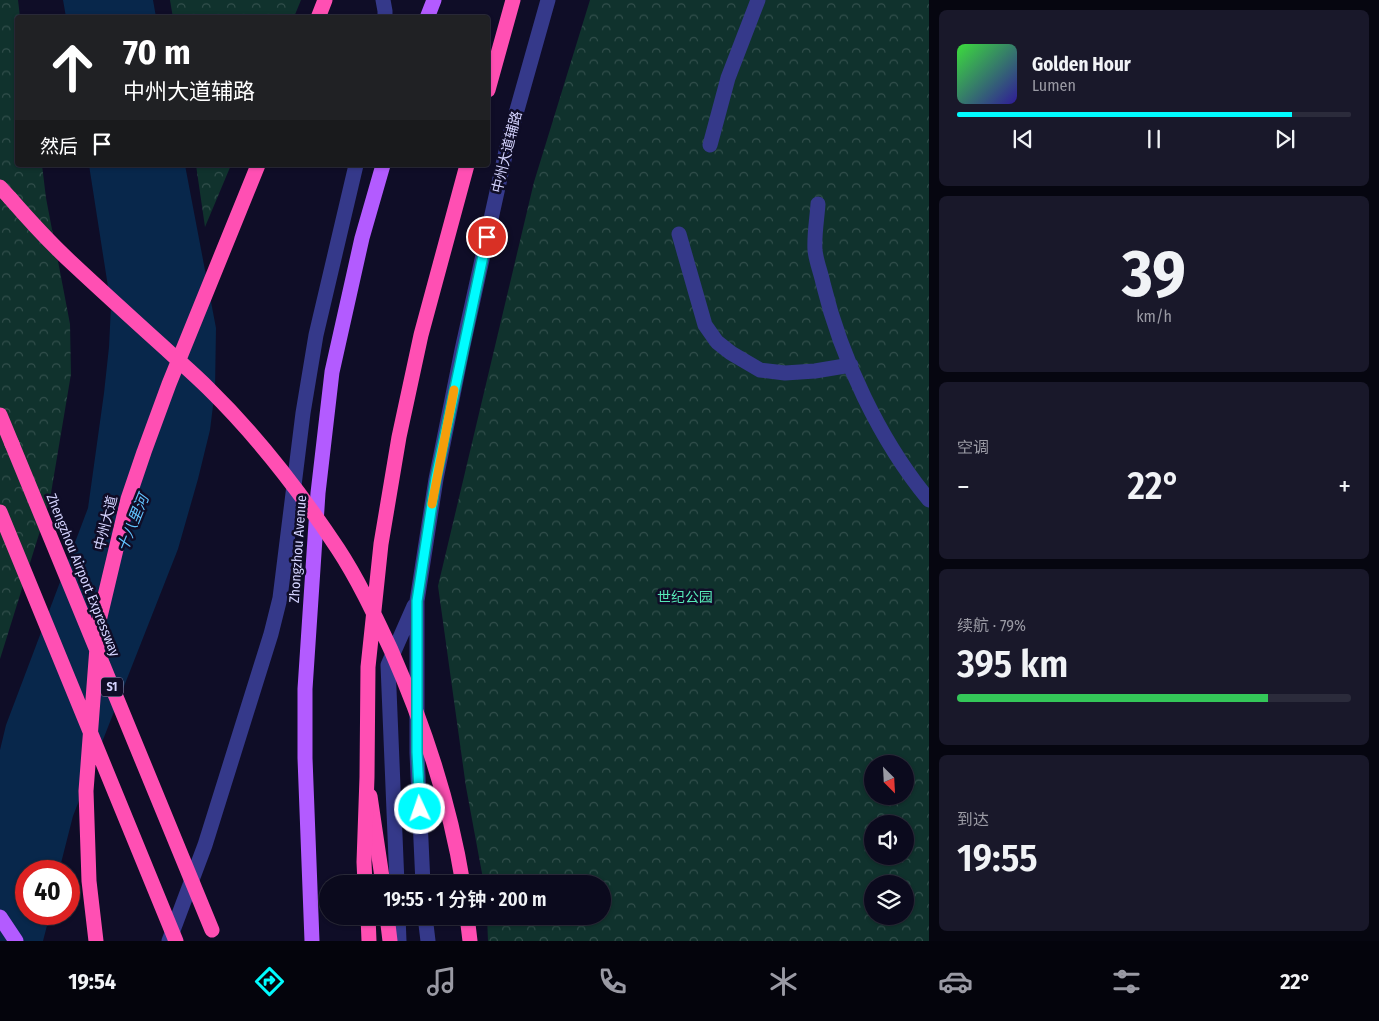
<!DOCTYPE html>
<html lang="zh">
<head>
<meta charset="utf-8">
<style>
	body { margin:0; font-family:"Fira Sans Condensed","Noto Sans SC",sans-serif; background:#19182a; color:#f1f3f6; height:100vh; display:flex; flex-direction:column; font-size:19px; white-space:nowrap }
	* { box-sizing:border-box; margin:0 }
	p { font-size:16px; color:#9a9aa4 }
	.icon { flex:none; width:28px; height:28px; fill:none; stroke:currentColor; stroke-width:2; stroke-linecap:round; stroke-linejoin:round }
	.map { position:relative; flex:1; overflow:hidden }
	.sheet { display:flex; flex-direction:column; gap:10px; padding:10px; background:#060610; width:450px }
	.sheet>* { flex:none }
	.top-card { position:absolute; left:15px; top:15px; width:475px; height:152px; border-radius:5px; box-shadow:0 1px 4px #0004,0 0 0 1px #2b2b3b; background:#202124; color:#fff; overflow:hidden }
	.needle { width:32px; rotate:156deg }
	.buttons { position:absolute; left:864px; top:755px; display:grid; gap:10px }
	.buttons a { display:grid; place-items:center; width:50px; height:50px; border-radius:50%; background:#0b0a1d; box-shadow:0 1px 4px #0004,0 0 0 1px #2b2b3b; font-size:25px }
	.speed { position:absolute; left:15px; top:860px; display:flex; gap:10px; font-size:25px; font-weight:700; text-align:center }
	.speed>* { display:grid; place-content:center; width:65px; height:65px; border-radius:50%; background:#0b0a1d; box-shadow:0 1px 4px #0004,0 0 0 1px #2b2b3b; line-height:1 }
	.speed .limit { border:8px solid #d22; background:#fff; color:#111 }
	.pin { position:absolute; display:grid; place-items:center; width:42px; height:42px; color:#fff; margin:-21px; border:2px solid #fff; border-radius:50%; box-shadow:0 1px 5px #0007 }
	.me { position:absolute; width:55px; margin:-28px; rotate:357deg; stroke-linejoin:round; filter:drop-shadow(0 0 4px #0008) }
	.turn { display:flex; align-items:center; gap:18px; height:105px; padding:0 25px; font-size:22px }
	.turn .icon { width:65px; height:65px; stroke-width:2.5 }
	.turn b { display:block; font-size:35px; line-height:42px }
	.then { display:flex; align-items:center; height:48px; padding:0 25px; background:#0003; gap:10px; font-size:19px }
	.big { font-size:38px; font-weight:600; line-height:1.1 }
	.sheet .widget { flex:1; display:flex; flex-direction:column; justify-content:center; gap:8px; min-width:0; padding:0 18px; border-radius:8px; background:#19182a }
	.sheet .dial { align-items:center; gap:0 }
	.dial b { font-size:65px; line-height:1 }
	.song { display:flex; align-items:center; gap:15px }
	.cover { width:60px; height:60px; border-radius:8px; background:linear-gradient(135deg,hsl(120 70% 55%),hsl(250 70% 35%)) }
	.played { height:5px; border-radius:2px; background:linear-gradient(90deg,#00fcff 85%,#2b2b3b 85%) }
	.keys { display:flex; justify-content:space-around; direction:ltr }
	.heat { display:flex; justify-content:space-between; align-items:center; font-size:28px; direction:ltr }
	.charge { height:8px; border-radius:4px; background:linear-gradient(90deg,#34c759 79%,#2b2b3b 0) }
	.trip { position:absolute; left:319px; top:875px; width:292px; height:50px; border-radius:25px; background:#0b0a1d; box-shadow:0 1px 4px #0004,0 0 0 1px #2b2b3b; font-weight:600; line-height:50px; text-align:center }
	.tabs { display:flex; height:80px; justify-content:space-around; align-items:center; background:#04040c; color:#9a9aa4 }
	.tabs .icon { width:35px; height:35px }
	.tabs .on { color:#00fcff }
	.tabs b { font-size:22px; color:#f1f3f6 }
	main { display:flex; flex:1; min-height:0 }
	.map>svg:first-child { display:block }
	.park { fill:url(#park-crowns); fill-rule:evenodd }
	.water { fill:#08274b }
	.lines { fill:none; stroke-linecap:round; stroke-linejoin:round }
	.minor { stroke:#35398a; stroke-width:15 }
	.major { stroke:#b35bff; stroke-width:15 }
	.highway { stroke:#ff4fb3; stroke-width:15 }
	.highway-bridge { stroke:#ff4fb3; stroke-width:15 }
	.route-casing { stroke:#00a4a6; stroke-width:12 }
	.route { stroke:#00fcff; stroke-width:9 }
	.slow { stroke:#f59e0b; stroke-width:9 }
	.labels { text-anchor:middle; dominant-baseline:central; stroke-width:5; stroke-linejoin:round; paint-order:stroke }
	.shield { fill:#0f0d27; stroke:#9a98be; stroke-width:1 }
	.shield-label { font-size:12px; font-weight:bold; fill:#d5d4ff }
	.street-label { font-size:14px; fill:#d5d4ff; stroke:#0f0d27 }
	.park-label { font-size:14px; fill:#56e9b7; stroke:#0f0d27 }
	.water-label { font-size:15px; font-style:italic; fill:#62c4ff; stroke:#0f0d27 }
</style>
</head>
<body>
<main>
<div class="map">
<svg width="929" height="941" viewBox="0 0 929 941">
	<defs>
		<pattern id="park-crowns" width="20" height="18" patternUnits="userSpaceOnUse" patternTransform="scale(1.25)"><rect width="20" height="18" fill="#10322d"/><path d="M2 6a3 3 0 1 1 6 0M12 15a3 3 0 1 1 6 0" fill="none" stroke="#324f4c"/></pattern>
	</defs>
	<rect width="100%" height="100%" fill="#0f0d27"/>
	<path class="park" d="M0,0H18L20,17L18,18V165H42L46,198L70,324L71,374L50,499L0,659Z
		M170,0H301L294,17L173,18Z
		M590,0H929V941H488L487,916H602V884H484L466,787L438,586L534,182ZM872,764H905V796H872ZM872,824H905V856H872ZM872,884H905V916H872Z
		M196,165H231L205,227Z"/>
	<path class="water" d="M63,0H153L156,17H66Z
		M89,165H185L216,328L215,390L210,430L198,479L178,549L73,816L59,871H26V914H50L43,941H0V750L6,725L88,508L104,393L109,347L111,306Z"/>
	<g class="lines">
		<path class="minor" d="M383,0L385,11V18
			M710,145L728,78L758,0
			M818,204C817,219 814,235 815,250C816,261 821,273 823,283C841,358 880,441 929,500
			M679,234L705,325L717,342L731,353L760,370L785,373L815,371L851,365
			M397,884L388,665L414,606
			M423,884L417,753V601L436,479L462,350L508,142L548,0
			M398,916L399,941
			M425,916L428,941
			M169,941L205,845L271,634L280,598L303,413L316,335L356,165"/>
		<path class="major" d="M427,18L434,0
			M0,917L16,941
			M312,941L305,758V689L318,493L332,372L362,238L383,165"/>
		<path class="highway" d="M318,18L325,0
			M488,90L513,0
			M0,187L10,198
			M0,415L12,444
			M370,796L383,884
			M368,916L369,941
			M387,916L390,941
			M467,916L470,941"/>
		<path class="highway-bridge" d="M10,198C30,221 51,244 74,265C105,294 136,322 168,351C181,363 195,375 208,388C256,435 301,493 338,549C359,581 375,616 391,650C424,725 450,803 463,884
			M12,444L212,930
			M0,512L176,941
			M365,884L364,862L367,777L368,667L381,544L399,437L421,335L467,165
			M96,941L89,881L86,791L99,621L128,499L144,452L169,384L258,165"/>
	</g>
	<g class="lines">
		<defs>
			<path id="route" d="M420,809L417,752V601L436,478L487,237"/>
		</defs>
		<use href="#route" class="route-casing"/>
		<use href="#route" class="route"/>
		<path class="slow" d="M432,504L454,390"/>
	</g>
	<g class="labels">
		<rect class="shield" x="101" y="677.5" width="22" height="19" rx="4"/>
		<g class="shield-label">
			<text x="112" y="687">S1</text>
		</g>
		<g class="street-label">
			<text transform="translate(507 152) rotate(-76)">中州大道辅路</text>
			<text transform="translate(106 523) rotate(-76)">中州大道</text>
			<text transform="translate(298 549) rotate(-86)">Zhongzhou Avenue</text>
			<text transform="translate(83 575) rotate(68)">Zhengzhou Airport Expressway</text>
		</g>
		<g class="park-label">
			<text x="685" y="597">世纪公园</text>
		</g>
		<g class="water-label">
			<text transform="translate(133 523) rotate(-68)">十八里河</text>
		</g>
	</g>
</svg>
<div class="buttons">
<a><svg class="needle" viewBox="-14 -14 28 28"><path d="M0-13l5 13h-10z" fill="#e53935"/><path d="M0 13l5-13h-10z" fill="#9a9aa4"/></svg></a>
<a><svg class="icon" aria-label="sound" viewBox="0 0 24 24"><path d="M4 9h4l5-4v14l-5-4H4zM17 9q2 3 0 6"/></svg></a>
<a><svg class="icon" aria-label="layers" viewBox="0 0 24 24"><path d="M12 4l9 5-9 5-9-5zM3 14l9 5 9-5"/></svg></a>
</div>
<div class="speed"><div class="limit">40</div></div>
<div class="pin" style="left:487px;top:237px;background:#d93025"><svg class="icon" aria-label="arrive" viewBox="0 0 24 24"><path d="M6 21V4h12l-3 4 3 4H6"/></svg></div>
<svg class="me" style="left:420px;top:809px" viewBox="-20 -20 40 40"><circle r="17" fill="#00fcff" stroke="#fff" stroke-width="3"/><path d="M0-11L8 9 0 5-8 9z" fill="#fff"/></svg>
<div class="trip">19:55 · 1 分钟 · 200 m</div>
<div class="top-card">
<div class="turn"><svg class="icon" aria-label="ahead" viewBox="0 0 24 24"><path d="M12 20V5M6 11l6-6 6 6"/></svg><div><b>70 m</b>中州大道辅路</div></div>
<div class="then">然后<svg class="icon" aria-label="arrive" viewBox="0 0 24 24"><path d="M6 21V4h12l-3 4 3 4H6"/></svg></div>
</div>
</div>
<section class="sheet">
<div class="widget">
<div class="song"><i class="cover"></i><div><b>Golden Hour</b><p>Lumen</p></div></div>
<div class="played"></div>
<div class="keys"><svg class="icon" aria-label="previous" viewBox="0 0 24 24"><path d="M18 5L8 12l10 7zM5 5v14"/></svg><svg class="icon" aria-label="pause" viewBox="0 0 24 24"><path d="M8 5v14M16 5v14"/></svg><svg class="icon" aria-label="next" viewBox="0 0 24 24"><path d="M6 5l10 7-10 7zM19 5v14"/></svg></div>
</div>
<div class="widget dial"><b>39</b><p>km/h</p></div>
<div class="widget"><p>空调</p>
<div class="heat"><a>−</a><b class="big">22°</b><a>+</a></div>
</div>
<div class="widget"><p>续航 · 79%</p><b class="big">395 km</b><div class="charge"></div></div>
<div class="widget"><p>到达</p><b class="big">19:55</b></div>
</section>
</main>
<nav class="tabs">
<b>19:54</b>
<svg class="icon on" aria-label="directions" viewBox="0 0 24 24"><path d="M12 3l9 9-9 9-9-9zM9 14v-3h6M13 9l2 2-2 2"/></svg>
<svg class="icon" aria-label="music" viewBox="0 0 24 24"><path d="M9 18V5l10-2v13"/><circle cx="6" cy="18" r="3"/><circle cx="16" cy="16" r="3"/></svg>
<svg class="icon" aria-label="phone" viewBox="0 0 24 24"><path d="M5 4h4l2 5-3 2q2 4 5 5l2-3 5 2v4C11 20 4 13 5 4z"/></svg>
<svg class="icon" aria-label="climate" viewBox="0 0 24 24"><path d="M12 3v18M4 7l16 10M4 17L20 7"/></svg>
<svg class="icon" aria-label="car" viewBox="0 0 24 24"><path d="M5 17H2v-5l4-1 3-4h7l3 4 3 1v5h-3M9 17h6M6 11h13"/><circle cx="7" cy="17" r="2"/><circle cx="17" cy="17" r="2"/></svg>
<svg class="icon" aria-label="filters" viewBox="0 0 24 24"><path d="M4 7h16M4 17h16"/><circle cx="9" cy="7" r="2"/><circle cx="15" cy="17" r="2"/></svg>
<b>22°</b>
</nav>
</body>
</html>
